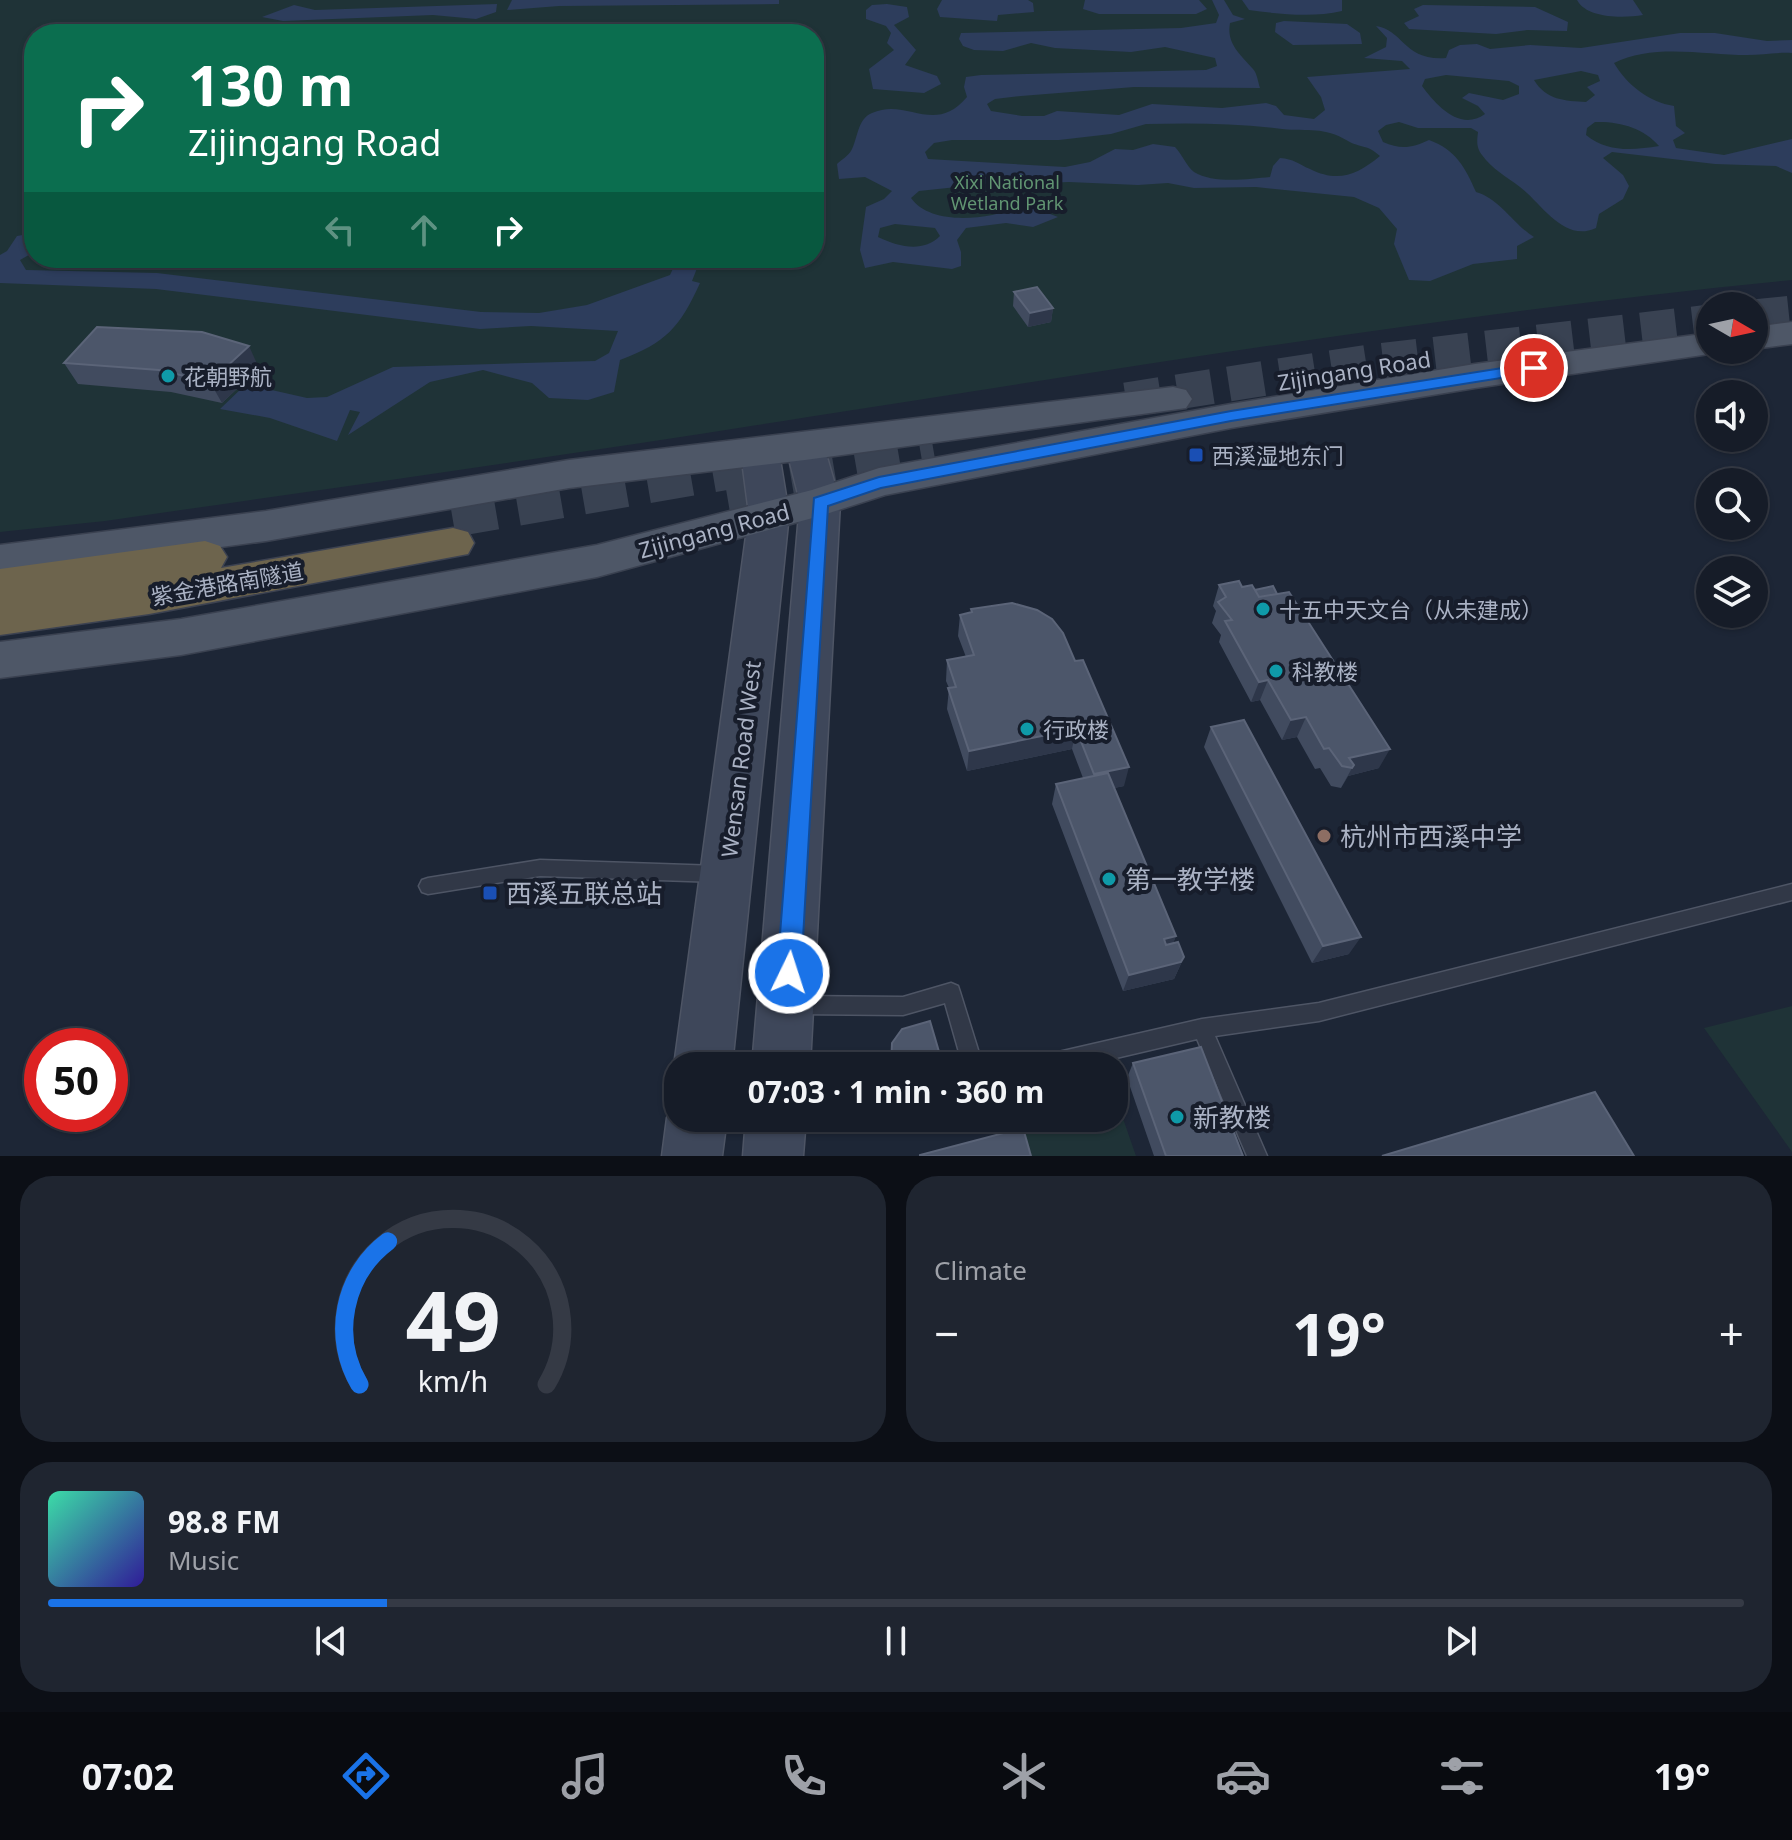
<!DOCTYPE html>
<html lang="en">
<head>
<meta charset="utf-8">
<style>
	body { margin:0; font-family:"Noto Sans","Noto Sans SC",sans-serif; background:#1f2530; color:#f1f3f6; height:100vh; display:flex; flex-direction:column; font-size:30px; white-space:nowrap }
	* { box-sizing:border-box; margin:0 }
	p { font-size:26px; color:#9ea1a8 }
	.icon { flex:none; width:44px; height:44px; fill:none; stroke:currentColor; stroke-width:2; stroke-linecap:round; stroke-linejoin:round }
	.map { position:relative; height:1156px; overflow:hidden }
	.details { display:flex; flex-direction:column; gap:20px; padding:20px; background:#0c0f16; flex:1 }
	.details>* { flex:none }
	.banner { position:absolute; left:24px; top:24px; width:800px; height:244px; border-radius:32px; box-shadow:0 2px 6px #0004,0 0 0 2px #353a45; background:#0b6e4f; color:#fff; overflow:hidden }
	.needle { width:52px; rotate:99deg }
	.buttons { position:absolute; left:1696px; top:292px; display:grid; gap:16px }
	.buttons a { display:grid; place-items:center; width:72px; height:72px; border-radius:50%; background:#161c28; box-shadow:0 2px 6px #0004,0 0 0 2px #353a45; font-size:40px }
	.speed { position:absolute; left:24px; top:1028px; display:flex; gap:16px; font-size:40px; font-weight:700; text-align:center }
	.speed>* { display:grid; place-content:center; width:104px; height:104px; border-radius:50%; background:#161c28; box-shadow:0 2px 6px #0004,0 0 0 2px #353a45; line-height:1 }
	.speed .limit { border:12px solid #d22; background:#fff; color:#111 }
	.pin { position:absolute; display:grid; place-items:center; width:68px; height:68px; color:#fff; margin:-34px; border:4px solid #fff; border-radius:50%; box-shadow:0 2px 8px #0007 }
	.me { position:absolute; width:88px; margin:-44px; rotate:4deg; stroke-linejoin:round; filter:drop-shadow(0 0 6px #0008) }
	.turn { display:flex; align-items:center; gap:28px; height:168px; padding:0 32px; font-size:36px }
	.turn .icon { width:104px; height:104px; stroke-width:2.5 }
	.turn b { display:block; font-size:56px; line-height:68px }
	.lanes { display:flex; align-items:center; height:76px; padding:0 32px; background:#0003; justify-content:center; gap:40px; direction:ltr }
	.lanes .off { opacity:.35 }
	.big { font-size:60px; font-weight:700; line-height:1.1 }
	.details .tile { flex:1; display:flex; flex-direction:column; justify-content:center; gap:12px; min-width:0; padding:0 28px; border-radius:32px; background:#1f2530 }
	.details .dial { align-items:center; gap:0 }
	.dial svg { height:208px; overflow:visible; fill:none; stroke:#353a45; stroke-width:7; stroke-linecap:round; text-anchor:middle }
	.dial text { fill:#f1f3f6; stroke:none }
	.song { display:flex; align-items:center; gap:24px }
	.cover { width:96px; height:96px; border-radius:12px; background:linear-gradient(135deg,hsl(160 70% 55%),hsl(250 70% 35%)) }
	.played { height:8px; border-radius:4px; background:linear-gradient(90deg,#1a73e8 20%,#353a45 20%) }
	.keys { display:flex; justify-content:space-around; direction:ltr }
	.heat { display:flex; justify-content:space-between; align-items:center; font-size:44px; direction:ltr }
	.details .tiles { flex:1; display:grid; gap:20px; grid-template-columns:1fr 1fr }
	.tile:last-child { grid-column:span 2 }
	.trip { position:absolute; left:664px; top:1052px; width:464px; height:80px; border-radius:32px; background:#161c28; box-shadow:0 2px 6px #0004,0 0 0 2px #353a45; font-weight:700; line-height:80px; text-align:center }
	.dock { display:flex; height:128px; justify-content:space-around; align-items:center; background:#090b10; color:#9ea1a8 }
	.dock .icon { width:56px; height:56px }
	.dock .on { color:#1a73e8 }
	.dock b { font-size:36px; color:#f1f3f6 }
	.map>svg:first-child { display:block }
	.green { fill:#1f3337; fill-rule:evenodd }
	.water { fill:#2d3d5c; fill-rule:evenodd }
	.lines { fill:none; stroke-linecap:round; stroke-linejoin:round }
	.highway-tunnel-far1 { stroke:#394252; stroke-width:35; stroke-dasharray:35 17; stroke-linecap:butt }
	.highway-tunnel { stroke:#394252; stroke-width:44; stroke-dasharray:44 22; stroke-linecap:butt }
	.lane-casing { stroke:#4e5565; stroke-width:3 }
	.secondary-casing { stroke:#4e5565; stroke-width:3 }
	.primary-casing { stroke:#3a4150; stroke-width:3 }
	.highway-casing { stroke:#3c4251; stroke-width:3 }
	.lane { fill:#313847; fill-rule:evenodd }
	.secondary { fill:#3e475a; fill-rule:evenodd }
	.primary { fill:#4e5767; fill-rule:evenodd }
	.highway { fill:#6d644d; fill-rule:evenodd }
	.wall { fill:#414b5f }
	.shaded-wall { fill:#2e374a }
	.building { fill:#4c566a; stroke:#5b6478; stroke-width:2 }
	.route { fill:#1a73e8; stroke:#114b97; stroke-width:2 }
	.culture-dot { fill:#0f9aa8; stroke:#171d2b; stroke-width:3 }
	.transit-dot { fill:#1a4fb4; stroke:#171d2b; stroke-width:3 }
	.education-dot { fill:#8d6e63; stroke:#171d2b; stroke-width:3 }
	.labels { text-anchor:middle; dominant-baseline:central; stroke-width:8; stroke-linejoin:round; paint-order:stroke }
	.far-park-label { font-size:18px; fill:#619572; stroke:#171d2b }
	.street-label { font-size:22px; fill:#aab2c4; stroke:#171d2b }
	.poi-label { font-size:22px; fill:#aab2c4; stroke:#171d2b; text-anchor:start }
	.near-poi-label { font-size:26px; fill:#aab2c4; stroke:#171d2b; text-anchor:start }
</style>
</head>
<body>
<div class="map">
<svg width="1792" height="1156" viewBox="0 0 1792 1156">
	<rect width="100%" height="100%" fill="#1d2636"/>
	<path class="green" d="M0,0H1792V280C1462,312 1136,366 808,417C575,454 340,487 105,521L0,532ZM34,34H814V258H34Z
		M1792,1006V1152L1704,1028Z
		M1118,1104L1136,1156H1023L1015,1126L1055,1118H1114V1105Z"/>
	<path class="water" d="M512,0H779V4L559,6L507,10Z
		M942,0H1028L1033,3L1034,12L998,15L997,21L940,17L937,9Z
		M1085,0H1199L1207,9L1196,14H1099L1083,9Z
		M1212,0H1224L1233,15L1245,19L1230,23C1226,44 1241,55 1253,69C1257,73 1258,82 1260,88L1134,87L1021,96L995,99L987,104L991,111L1022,116H1044L1057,111L1119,115L1152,104L1222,108L1266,103L1276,106L1284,115L1314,119L1325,110L1321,97L1307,77L1410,69L1402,61L1364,58L1386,47L1387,38L1376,26C1404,30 1403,61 1446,58L1449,50L1460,45L1477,44L1490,49L1530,45L1581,48L1680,33H1715L1767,41L1792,40V53C1777,52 1762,55 1747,55C1706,55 1652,43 1614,63C1627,85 1649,102 1674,106L1676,126L1685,133L1673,140L1676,148L1724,155L1792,139V173L1776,166L1715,164L1612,152L1603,158L1623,175L1629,186L1623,199L1599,214L1596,228C1564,243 1542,204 1520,187C1507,177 1492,169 1482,155C1476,147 1477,141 1478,132L1471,128H1418L1399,122L1386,125L1378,131L1383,142C1401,150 1412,148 1429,140C1456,150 1465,167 1476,192C1500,199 1513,224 1534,237L1517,246V259L1473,264L1430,281L1409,280L1394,244L1397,229L1379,208L1354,197L1256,187L1194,188L1168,183L1138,185L1069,182L1043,183L1018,190L995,183L919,191L911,198C932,228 996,219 1024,204L1058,217L1033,227L1006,223L966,228L957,240L961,252V266L952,269L893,262L865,268L860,250L866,207L884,199L892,191L865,177L839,179L837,164C841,160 848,156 851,151C858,139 857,119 872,113C907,97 934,136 967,97L964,87L966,77L981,75L1206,70L1217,66L1215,58L1165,47L1131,52L1055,48L1031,43L1003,51L974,50L963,46L959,39L961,33L1181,28L1216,23L1219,15ZM1581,71L1598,75L1600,81L1587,87L1595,95L1586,102C1565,101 1546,100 1534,80ZM1446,75L1509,81L1519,86V94L1503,100L1469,93L1462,98L1478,106L1485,114C1460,132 1436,105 1422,86L1425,79ZM1595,122C1619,121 1644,128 1659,146C1634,150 1608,153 1586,135L1587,128ZM1146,124C1191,123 1237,123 1282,129C1309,132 1323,126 1348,141C1360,148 1367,144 1380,156C1357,175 1338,183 1310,169C1298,164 1294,159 1280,158L1273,166L1270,177C1249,179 1213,184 1194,172C1187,167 1182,154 1175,147L1153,144L1133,150L1115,149L1090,162L1065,167L928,159L925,152L934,143L952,140H1059L1111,134ZM895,224L935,228L940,236C923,253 899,247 878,237L880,228Z
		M1242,0H1342V11C1313,18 1278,14 1249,10Z
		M1577,0H1633L1643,15C1624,18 1587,19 1577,0Z
		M497,4L496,12L476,19L433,15L283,21L262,17L294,5L315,10Z
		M887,4L907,7L909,17L894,25L916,50L905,65L937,76L941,84L924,93L873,89L869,69L894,50L887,43L891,33L886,26L866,19V10L872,5Z
		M1423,5L1535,7L1568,22L1567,31L1527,30L1496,34L1409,29L1404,23L1419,16L1414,9Z
		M1284,21L1347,24L1360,33L1362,44L1293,45L1275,32L1276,23Z
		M178,26L266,29L259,34H164Z
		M34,233V252L20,260L26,270L157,273L481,312L539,313L587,305L670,275L678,258H701L692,281L700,283C680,327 666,343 620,360L614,392L588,400L549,398L532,383L483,370L430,382L348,435L360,412L350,410L337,441L270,418L220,409L243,387L254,386L307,398L327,397L393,367L595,361L609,353L618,331L531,326L480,329L156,289L0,283V255L7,251L17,236Z"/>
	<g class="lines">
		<path class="highway-tunnel-far1" d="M1754,317L1792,313
			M1126,400L1369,362L1710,322"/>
		<path class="highway-tunnel" d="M727,495L935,459
			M452,515L754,463"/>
		<defs>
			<path id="lane" d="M540,860L718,866L724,868L727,874L724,880L718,882L540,876L428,894L422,892L419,886L422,880L428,878Z
				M1792,884V900L1319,1021L1215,1036L1267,1156H1247L1197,1039L1082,1066H1031L1034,1059L1041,1056L1202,1019L1319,1003Z
				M951,983L958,986L960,992L983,1066H963L945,1003L903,1015L794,1014L787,1012L785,1005L787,998L794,996L903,997Z"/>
			<path id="secondary" d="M805,434L818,438L824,447L840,502L810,1066H752L800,502L786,447L792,438Z
				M760,440L773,444L779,453L789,514L732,1066H678V1076L674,1066L749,514L741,453L747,444Z
				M678,1096V1118H727L722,1156H662L667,1118Z
				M746,1118H806L803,1156H743Z"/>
			<path id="primary" d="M1792,322V344L1754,349V327Z
				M1710,333V350L1723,352L1475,388L1231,428L885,495L820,516L597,577L181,655L0,678V642L181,619L597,545L812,490L879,468L1231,404L1475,364Z
				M1173,387L1186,390L1192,399L1186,408L805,460L569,488L266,541L0,577V545L266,511L569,460Z"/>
			<path id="highway" d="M453,528L468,532L474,543L468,554L149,614L0,635V569L205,541L220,546L227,557L221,568Z"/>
		</defs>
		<use href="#lane" class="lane-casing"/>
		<use href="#secondary" class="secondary-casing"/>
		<use href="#primary" class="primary-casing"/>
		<use href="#highway" class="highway-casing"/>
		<use href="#lane" class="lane"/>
		<use href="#secondary" class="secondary"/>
		<use href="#primary" class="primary"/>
		<use href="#highway" class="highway"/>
	</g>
	<path class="wall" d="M1014,292L1053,308L1051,322L1028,327L1013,306Z
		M64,363L259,368L222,403L171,392L78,384Z
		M1219,585L1242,587L1379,768L1348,776L1341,788L1331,786L1320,768L1315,769L1297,737L1282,740L1260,700L1251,702L1219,642L1221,635L1212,623L1216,611L1213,606Z
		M971,609L1124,786L1114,788L1176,936L1173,943L1184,957L1174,979L1123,991L1052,804L1056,784L1083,778L1072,749L967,771L947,709L949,688L946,681L947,660L966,657L958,636L960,615L971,613Z
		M1211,727L1349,954L1312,963L1204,747Z
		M1133,1063L1243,1156H1154L1127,1078Z"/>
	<path class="shaded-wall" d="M1053,308L1051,322L1028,327L1030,313Z
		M249,346L259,368L222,403L210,382Z
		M1268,680L1260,700L1251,702L1259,682Z
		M1306,717L1297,737L1282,740L1291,720Z
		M1076,729L1072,749L967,771L969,751Z
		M1390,749L1379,768L1348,776L1341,788L1352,768L1349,758Z
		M1129,767L1124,786L1090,793L1094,774Z
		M1176,936L1169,954L1164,939Z
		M1361,937L1349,954L1312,963L1323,946Z
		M1184,957L1174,979L1123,991L1129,975Z"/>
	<path class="building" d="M1037,287L1053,308L1030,313L1014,292Z
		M97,327L202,332L249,346L210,382L159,370L64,363Z
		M1239,581L1242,587L1252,585L1259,597L1289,592L1390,749L1349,758L1354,765L1352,768L1342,766L1329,748L1324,749L1306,717L1291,720L1268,680L1259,682L1225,621L1232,620L1218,602L1226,597L1219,585Z
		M1273,586L1277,594L1259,597L1255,590Z
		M1012,603L1037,610L1052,619L1063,633L1075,661L1083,660L1129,767L1094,774L1076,729L969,751L948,688L956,687L947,660L974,655L960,615L972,612L971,609Z
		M1244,720L1361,937L1323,946L1211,727Z
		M1108,773L1176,936L1164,939L1166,945L1178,942L1184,957L1181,962L1129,975L1056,784Z
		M930,1021L942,1062L932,1066H891L892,1043L902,1029Z
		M1201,1047L1243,1156H1166L1133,1063Z
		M1595,1092L1634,1156H1382Z
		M1023,1128L1031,1156H920V1155Z"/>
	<path class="route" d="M1534,363L1541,368L1539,372L1231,421L881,488L828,506L801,973L798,981L789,985L781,981L777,973L814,498L879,477L1231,411Z"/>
	<g class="culture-dot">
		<circle cx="168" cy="376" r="8"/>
		<circle cx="1263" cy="609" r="8"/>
		<circle cx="1276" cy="671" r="8"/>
		<circle cx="1027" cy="729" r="8"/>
		<circle cx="1109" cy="879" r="8"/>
		<circle cx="1177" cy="1117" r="8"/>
	</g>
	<g class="transit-dot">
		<rect x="1188" y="447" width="16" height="16" rx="4"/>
		<rect x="482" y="885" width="16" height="16" rx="4"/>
	</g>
	<circle class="education-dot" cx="1324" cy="836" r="8"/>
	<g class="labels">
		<g class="far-park-label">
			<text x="1007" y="182">Xixi National<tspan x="1007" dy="21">Wetland Park</tspan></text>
		</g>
		<g class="street-label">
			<text transform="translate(1354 370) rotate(-9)">Zijingang Road</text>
			<text transform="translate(714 530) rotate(-15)">Zijingang Road</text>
			<text transform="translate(227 583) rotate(-10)">紫金港路南隧道</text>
			<text transform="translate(740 759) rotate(-83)">Wensan Road West</text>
		</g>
		<g class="poi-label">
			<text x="184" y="376">花朝野航</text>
			<text x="1212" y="455">西溪湿地东门</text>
			<text x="1279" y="609">十五中天文台（从未建成）</text>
			<text x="1292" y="671">科教楼</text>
			<text x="1043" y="729">行政楼</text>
		</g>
		<g class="near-poi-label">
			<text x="1340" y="836">杭州市西溪中学</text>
			<text x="1125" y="879">第一教学楼</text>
			<text x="506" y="893">西溪五联总站</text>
			<text x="1193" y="1117">新教楼</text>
		</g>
	</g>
</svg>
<div class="buttons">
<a><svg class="needle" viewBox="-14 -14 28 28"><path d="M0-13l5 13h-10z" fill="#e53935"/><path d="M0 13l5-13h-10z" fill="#9ea1a8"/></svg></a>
<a><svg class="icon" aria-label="sound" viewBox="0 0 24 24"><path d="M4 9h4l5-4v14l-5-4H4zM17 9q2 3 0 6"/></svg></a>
<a><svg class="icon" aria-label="search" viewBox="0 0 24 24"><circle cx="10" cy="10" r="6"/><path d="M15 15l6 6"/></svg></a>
<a><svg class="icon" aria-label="layers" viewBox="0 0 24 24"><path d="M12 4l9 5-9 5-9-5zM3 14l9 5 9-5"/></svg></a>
</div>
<div class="speed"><div class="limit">50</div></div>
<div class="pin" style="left:1534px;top:368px;background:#d93025"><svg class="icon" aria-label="arrive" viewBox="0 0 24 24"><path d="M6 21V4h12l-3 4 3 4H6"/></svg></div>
<svg class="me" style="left:789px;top:973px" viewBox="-20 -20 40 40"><circle r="17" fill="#1a73e8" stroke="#fff" stroke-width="3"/><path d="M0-11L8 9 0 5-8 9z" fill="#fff"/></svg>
<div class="trip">07:03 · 1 min · 360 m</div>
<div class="banner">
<div class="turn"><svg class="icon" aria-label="right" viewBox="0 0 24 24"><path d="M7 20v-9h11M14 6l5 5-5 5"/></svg><div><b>130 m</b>Zijingang Road</div></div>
<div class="lanes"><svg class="icon off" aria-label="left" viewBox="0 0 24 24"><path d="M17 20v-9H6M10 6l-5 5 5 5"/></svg><svg class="icon off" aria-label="ahead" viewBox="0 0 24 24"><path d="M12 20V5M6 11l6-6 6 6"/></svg><svg class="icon" aria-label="right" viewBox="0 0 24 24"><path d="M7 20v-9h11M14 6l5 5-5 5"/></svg></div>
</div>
</div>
<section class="details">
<div class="tiles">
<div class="tile dial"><svg viewBox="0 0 100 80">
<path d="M14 69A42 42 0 1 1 86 69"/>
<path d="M14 69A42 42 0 0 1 25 14" stroke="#1a73e8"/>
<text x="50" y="56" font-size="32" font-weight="700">49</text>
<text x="50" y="72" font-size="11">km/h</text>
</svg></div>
<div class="tile"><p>Climate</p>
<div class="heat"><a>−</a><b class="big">19°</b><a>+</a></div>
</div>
<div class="tile">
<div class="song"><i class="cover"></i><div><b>98.8 FM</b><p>Music</p></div></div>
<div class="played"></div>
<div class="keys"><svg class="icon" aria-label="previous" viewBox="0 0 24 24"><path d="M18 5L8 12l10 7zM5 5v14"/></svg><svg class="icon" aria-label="pause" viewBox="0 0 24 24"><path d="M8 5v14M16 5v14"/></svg><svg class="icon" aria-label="next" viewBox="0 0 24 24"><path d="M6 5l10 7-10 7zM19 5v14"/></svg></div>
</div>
</div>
</section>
<nav class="dock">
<b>07:02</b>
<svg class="icon on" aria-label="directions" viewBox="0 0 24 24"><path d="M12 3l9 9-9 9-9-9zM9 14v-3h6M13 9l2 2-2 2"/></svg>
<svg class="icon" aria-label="music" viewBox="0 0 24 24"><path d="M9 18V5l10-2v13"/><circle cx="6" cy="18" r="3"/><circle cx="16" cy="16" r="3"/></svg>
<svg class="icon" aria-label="phone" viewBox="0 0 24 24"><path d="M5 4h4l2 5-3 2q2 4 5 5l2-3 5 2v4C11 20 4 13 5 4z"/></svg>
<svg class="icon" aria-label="climate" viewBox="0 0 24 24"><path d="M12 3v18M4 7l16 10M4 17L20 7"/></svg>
<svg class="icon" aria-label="car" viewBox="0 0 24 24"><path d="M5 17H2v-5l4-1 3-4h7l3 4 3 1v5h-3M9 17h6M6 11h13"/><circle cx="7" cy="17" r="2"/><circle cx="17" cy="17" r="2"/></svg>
<svg class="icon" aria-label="filters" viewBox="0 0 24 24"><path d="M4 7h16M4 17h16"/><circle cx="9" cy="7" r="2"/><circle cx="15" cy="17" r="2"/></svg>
<b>19°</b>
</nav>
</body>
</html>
